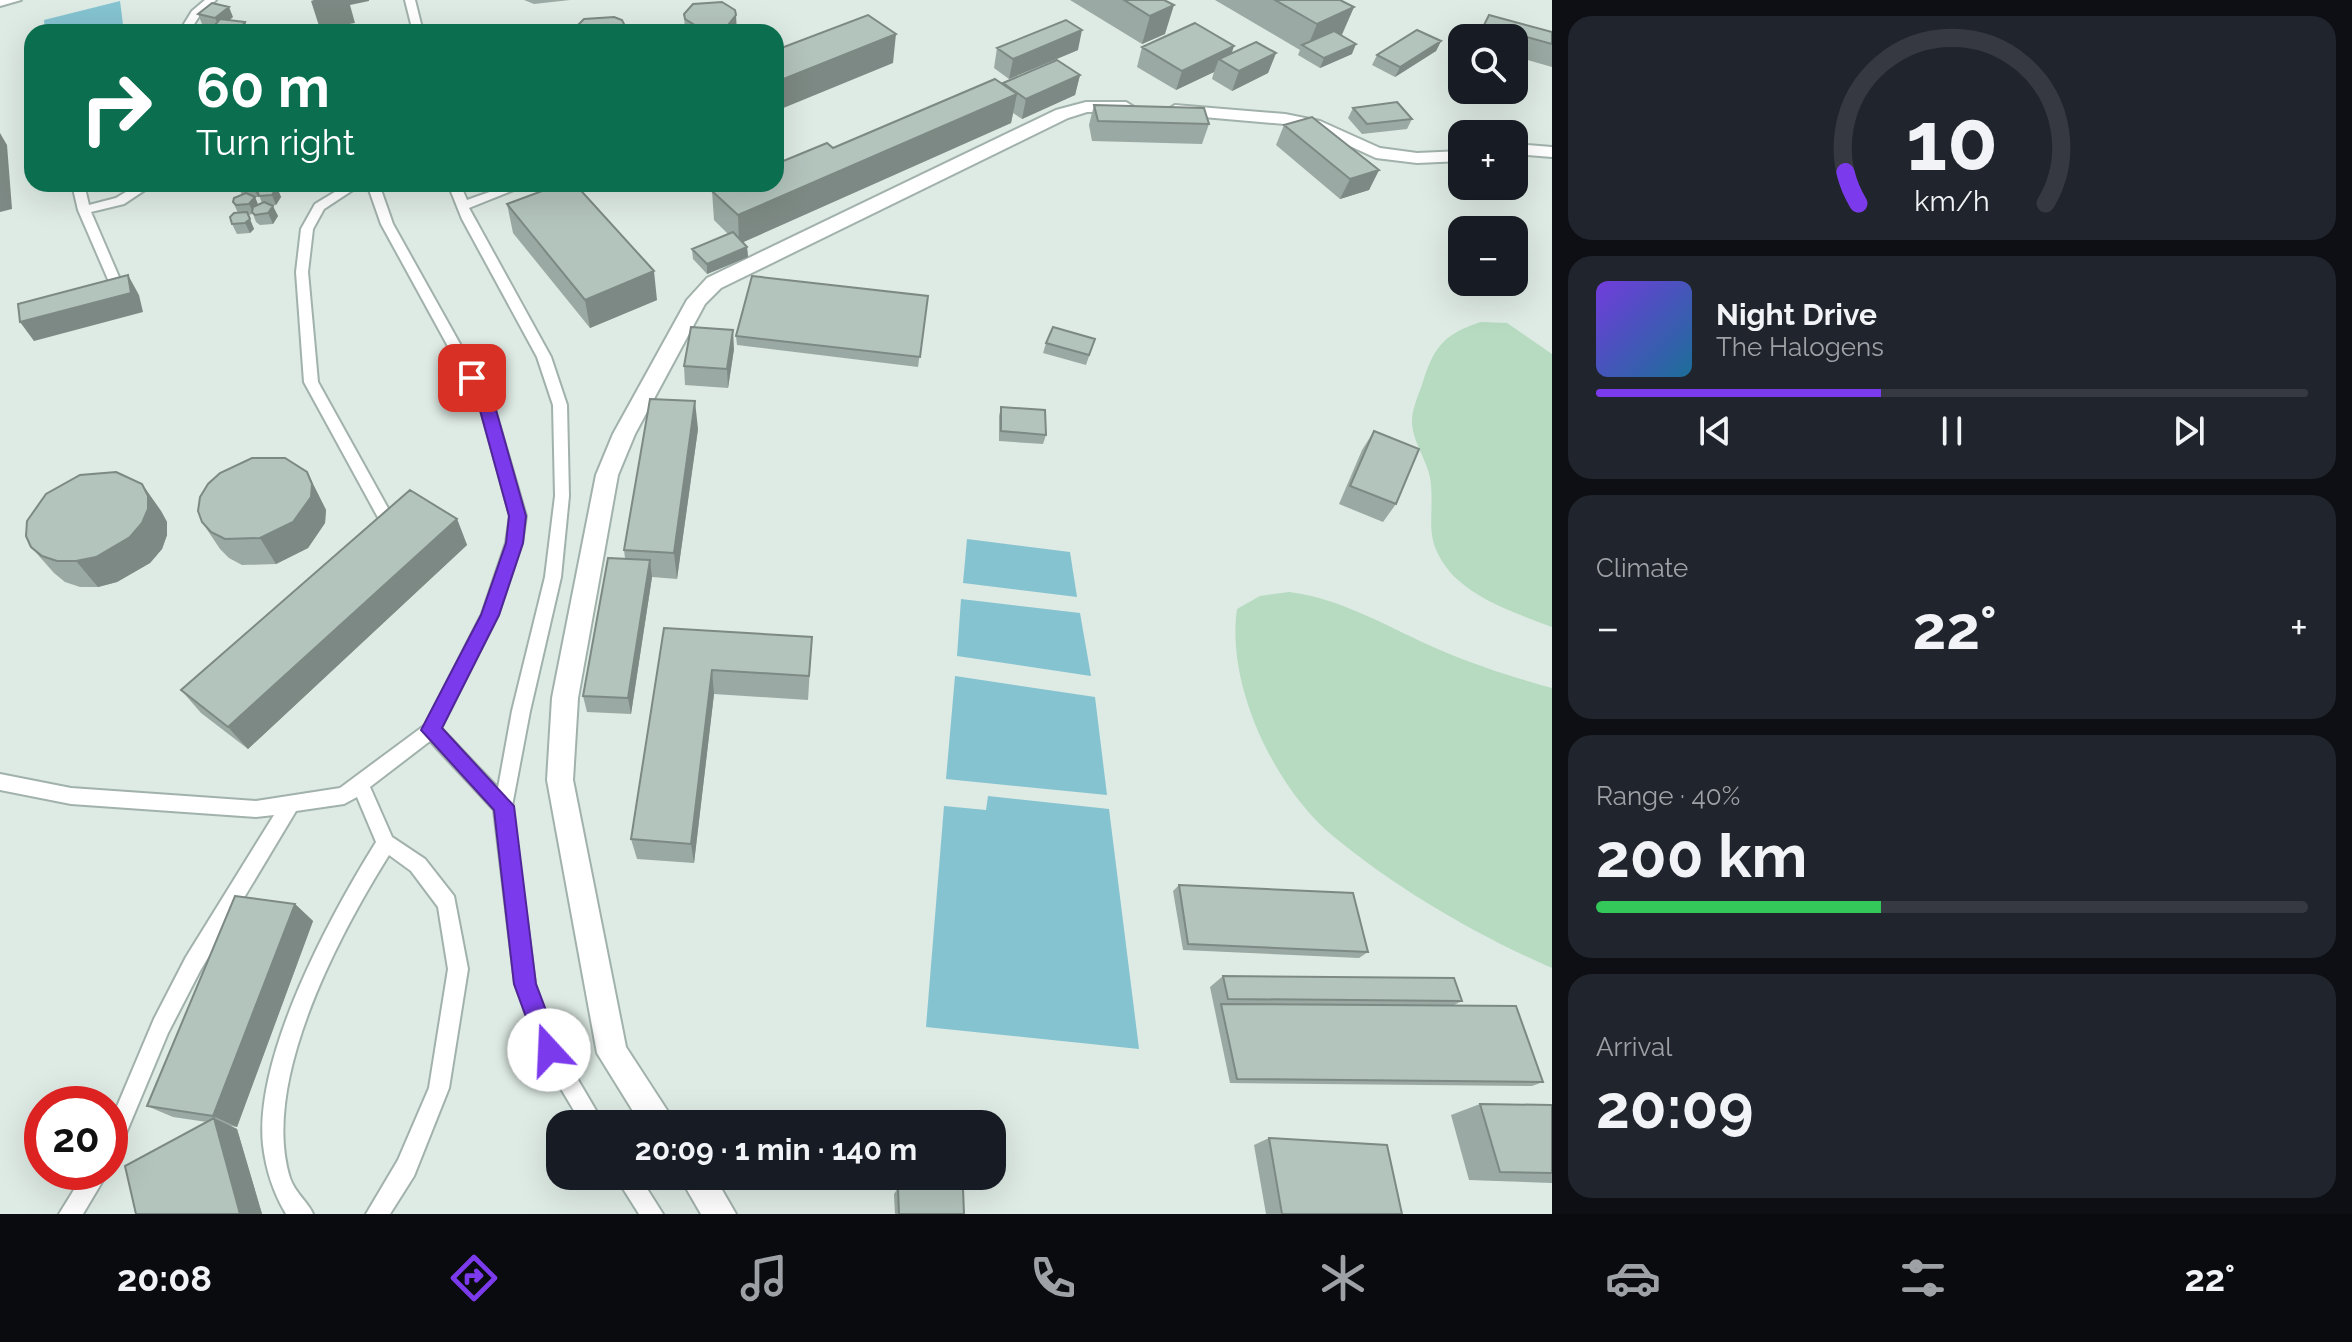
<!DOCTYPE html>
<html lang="en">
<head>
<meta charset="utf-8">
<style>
	body { margin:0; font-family:Raleway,sans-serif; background:#20242c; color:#f1f3f6; height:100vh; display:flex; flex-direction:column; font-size:30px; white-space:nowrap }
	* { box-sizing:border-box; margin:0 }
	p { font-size:26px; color:#9ea1a6 }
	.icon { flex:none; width:44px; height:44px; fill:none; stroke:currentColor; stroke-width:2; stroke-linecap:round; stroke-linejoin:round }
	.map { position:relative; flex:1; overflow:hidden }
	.panel { display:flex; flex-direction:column; gap:16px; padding:16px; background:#0d0f14; width:800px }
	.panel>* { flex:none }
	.top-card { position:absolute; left:24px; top:24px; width:760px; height:168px; border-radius:24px; box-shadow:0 8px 32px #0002; background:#0b6e4f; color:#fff; overflow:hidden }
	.controls { position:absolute; left:1448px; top:24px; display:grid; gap:16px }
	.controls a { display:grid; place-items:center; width:80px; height:80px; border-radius:16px; background:#171b24; box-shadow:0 8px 32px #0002; font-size:40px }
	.speed { position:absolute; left:24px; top:1086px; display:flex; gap:16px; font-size:40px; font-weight:700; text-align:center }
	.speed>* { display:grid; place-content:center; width:104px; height:104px; border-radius:50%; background:#171b24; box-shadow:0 8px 32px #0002; line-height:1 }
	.speed .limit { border:12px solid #d22; background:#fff; color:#111 }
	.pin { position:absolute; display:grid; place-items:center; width:68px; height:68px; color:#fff; margin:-34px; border-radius:16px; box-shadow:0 4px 12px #0006 }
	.me { position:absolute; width:88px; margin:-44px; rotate:340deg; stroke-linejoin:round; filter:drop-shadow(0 0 6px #0008) }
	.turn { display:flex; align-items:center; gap:28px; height:168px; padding:0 40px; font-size:36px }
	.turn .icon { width:104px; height:104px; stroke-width:2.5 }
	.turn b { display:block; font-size:56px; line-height:68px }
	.big { font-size:60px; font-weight:700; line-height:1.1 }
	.panel .card { flex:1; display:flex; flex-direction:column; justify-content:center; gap:12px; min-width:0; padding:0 28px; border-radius:24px; background:#20242c }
	.panel .dial { align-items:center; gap:0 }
	.dial svg { height:208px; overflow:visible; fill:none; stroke:#363941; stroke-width:7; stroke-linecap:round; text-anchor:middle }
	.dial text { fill:#f1f3f6; stroke:none }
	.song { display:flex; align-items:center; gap:24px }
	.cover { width:96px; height:96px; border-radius:12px; background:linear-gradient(135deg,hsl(260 70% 55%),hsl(200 70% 35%)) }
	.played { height:8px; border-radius:4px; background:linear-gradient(90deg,#7c3aed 40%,#363941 40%) }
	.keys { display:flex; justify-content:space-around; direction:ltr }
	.heat { display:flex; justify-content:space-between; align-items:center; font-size:44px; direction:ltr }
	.charge { height:12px; border-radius:6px; background:linear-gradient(90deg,#34c759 40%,#363941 0) }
	.trip { position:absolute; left:546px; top:1110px; width:460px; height:80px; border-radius:24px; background:#171b24; box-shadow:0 8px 32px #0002; font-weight:700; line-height:80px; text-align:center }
	.dock { display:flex; height:128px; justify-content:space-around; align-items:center; background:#090b0e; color:#9ea1a6 }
	.dock .icon { width:56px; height:56px }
	.dock .current { color:#7c3aed }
	.dock b { font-size:36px; color:#f1f3f6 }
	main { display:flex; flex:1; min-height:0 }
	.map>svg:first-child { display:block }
	.green { fill:#b6dbc0 }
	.water { fill:#85c3d0 }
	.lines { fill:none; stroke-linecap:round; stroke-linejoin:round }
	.lane-casing { stroke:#a1b1ab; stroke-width:4 }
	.street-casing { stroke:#a1b1ab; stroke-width:4 }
	.lane { fill:#fff; fill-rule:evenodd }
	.street { fill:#fff; fill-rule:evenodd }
	.wall { fill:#9aa9a3; fill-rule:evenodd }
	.shaded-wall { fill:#7d8984 }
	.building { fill:#b3c4bd; stroke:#7d8984; stroke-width:2 }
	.route { fill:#7c3aed; stroke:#51269a; stroke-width:2 }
</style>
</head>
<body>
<main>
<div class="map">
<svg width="1552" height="1214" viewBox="0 0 1552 1214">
	<rect width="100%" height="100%" fill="#deeae4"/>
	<path class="green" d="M1481,322L1507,323L1552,354V627C1518,614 1475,600 1450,572C1423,539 1434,522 1431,485C1430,463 1412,443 1412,421C1412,409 1418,396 1422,385C1433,348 1443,334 1481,322Z
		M1289,592C1344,599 1389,628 1440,650C1475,665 1515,678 1552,688V968C1476,935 1397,889 1333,836C1274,787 1226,685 1237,609L1260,596Z"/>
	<path class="water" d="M120,1L124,32H45L44,20Z
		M967,539L1070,552L1077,597L963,583Z
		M961,599L1080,613L1091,676L957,656Z
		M955,676L1095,697L1107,795L946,779Z
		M988,796L1109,809L1139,1049L926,1027L944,806L986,810Z"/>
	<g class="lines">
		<defs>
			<path id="lane" d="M0,0H21L0,6Z
				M205,0H216L200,15L189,32H179L192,11Z
				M405,0H415L423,32H413Z
				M72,184H84L89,205L116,198L139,184H154L124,204L91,212L122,284L121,287H111L110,284L78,210Z
				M348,184H362L324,209L313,229L308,272L318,382L394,519L386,525L381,523L304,382L296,272L301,229L315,204Z
				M367,184H379L393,224L493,403L526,516L522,543L498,615L441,728L498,788L512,711L545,577L555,496L553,405L537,357L462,219L448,184H460L467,200L512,184H529L469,208L551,357L567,405L569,496L561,577L530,711L512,806L535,984L557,1044L604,1124H582L542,1057L515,984L494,810L430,741L370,787L392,837L425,859L454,896L468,969L449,1088L414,1176L390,1214H366L398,1160L429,1088L448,969L438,907L411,871L389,855C339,935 260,1082 290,1178C295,1193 308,1202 313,1214H286C273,1192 266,1170 263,1145C254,1056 330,916 376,842L357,797L344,804L296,811L200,971L168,1033L117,1155L110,1159V1123L154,1019L186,957L274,815L256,817L71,804L0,790V774L71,788L256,801L340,788L425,725L482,614L506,543L510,516L479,403L381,224Z
				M85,1172H108L83,1214H59Z
				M615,1176H639L663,1214H639Z"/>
			<path id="street" d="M1086,102H1126L1134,107L1126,112H1087L1068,118L721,288L705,304L635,434L618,475L578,698L573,780L626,1047L676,1124H641L597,1053L547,780L552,698L596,475L613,434L687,300L707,278L1056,110Z
				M1175,105L1285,114L1320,121L1380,148L1417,153L1462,151V161L1417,163L1376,158L1315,130L1285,124L1169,114L1167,110Z
				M1514,144L1552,147V157L1514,154Z
				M679,1176H714L736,1214H701Z"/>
		</defs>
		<use href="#lane" class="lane-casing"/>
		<use href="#street" class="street-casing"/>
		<use href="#lane" class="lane"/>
		<use href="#street" class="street"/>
	</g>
	<path class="wall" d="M524,0H570L534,4Z
		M1070,0H1164L1165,34L1142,44Z
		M1215,0H1340L1354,7L1342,35L1352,54L1320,68L1298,55L1300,50Z
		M722,2L737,32H685L684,14Z
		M198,14L233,17L229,20L245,22L249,32H209L213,27L202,24Z
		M1489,15L1552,32V67L1514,56V38H1477Z
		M1441,41L1436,51L1395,77L1372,65L1377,55Z
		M1142,47L1232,53H1276L1268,73L1232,91L1212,79L1214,72L1176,90L1137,67Z
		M997,48L1078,50L1009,79L994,68Z
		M1080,75L1075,95L1022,119L1013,113L1011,123L743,242L747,247L748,257L707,274L693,259L692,249L728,234L714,220L712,191L833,148L1003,85V83Z
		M1094,105L1209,124L1202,144L1092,141L1089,125Z
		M1353,108L1412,119L1407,129L1362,134L1348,118Z
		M1284,125L1379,170L1369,190L1340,199L1276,145Z
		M237,184H261L262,188L266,186L265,184H284L276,186L281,197L276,205H272L278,216L273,224L260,225L256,222L253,214L248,215L254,229L250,233L237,234L232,224L238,213L233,202L242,195ZM259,195L262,203L258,205L255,197H258Z
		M507,204L657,300L590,328L513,233Z
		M928,296L918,367L737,345L736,336Z
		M1095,339L1086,365L1043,353L1046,343Z
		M734,349L728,388L685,385L684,366Z
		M1001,407L1046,435L1043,444L999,441V416Z
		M698,429L677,579L652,577L631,714L587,712L583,696L625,558L624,550Z
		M1374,431L1396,504L1383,522L1339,504L1362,450Z
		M307,472L326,510L325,523L308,548L276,564L242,565L229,558L220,549L202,522Z
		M142,484L161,511L167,522V535L162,549L150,563L117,582L98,587H80L65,582L54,573L31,547Z
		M457,519L467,545L248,749L201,713L181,690Z
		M664,628L812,637L808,700L714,694L694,863L637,859L631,839Z
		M1179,885L1368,952L1359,958L1183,950L1173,891Z
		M295,904L313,921L237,1127L230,1126L237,1129L262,1214H136L207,1122L173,1117L147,1106Z
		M1223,976L1462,1001L1452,1006L1543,1082L1532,1086L1230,1083L1210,987Z
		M1480,1104L1552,1105V1183L1469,1180L1451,1115Z
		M1269,1138L1402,1214H1266L1254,1145Z
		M898,1188L964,1214H895L894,1194Z"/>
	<path class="shaded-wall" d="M314,0H369V1L350,5L355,23L320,29L311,1Z
		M1174,5L1165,34L1142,44L1150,16Z
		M229,7L233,17L220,28L215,18Z
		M1354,7L1341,36L1307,48L1317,24Z
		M736,15L737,32H728V25Z
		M245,22L249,32H237Z
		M1082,30L1078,50L1009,79L1013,59Z
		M896,34L893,63L776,111V82Z
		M1441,41L1436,51L1395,77L1400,67Z
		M1356,44L1352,54L1320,68L1324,58Z
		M1234,46L1228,65L1219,59L1214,72L1176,90L1182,71Z
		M1276,53L1268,73L1232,91L1239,71Z
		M1080,75L1075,95L1022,119L1026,99Z
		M1017,94L1011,123L739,244L738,215Z
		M0,133L7,145L12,209L0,212Z
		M1379,170L1369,190L1340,199L1350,179Z
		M255,184H261L263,189L258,197L253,187Z
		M265,184H284L267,189Z
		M277,187L281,197L276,205L272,195Z
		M255,197L259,207L254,214L249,204Z
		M273,206L278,216L273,224L268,213Z
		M247,212L254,229L250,233L245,223Z
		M747,247L748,257L707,274V264Z
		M654,271L657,300L590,328L585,300Z
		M128,275L139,295L143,312L34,341L20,322Z
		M733,330L734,349L728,388L727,369Z
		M695,401L698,429L677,579L674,553Z
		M307,472L326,510L325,523L308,548L276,564L260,538Z
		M142,484L161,511L167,522V535L162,549L150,563L117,582L98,587L76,561Z
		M457,519L467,545L248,749L228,727Z
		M650,560L652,577L631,714L628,698Z
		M712,670L714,694L694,863L691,844Z
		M295,904L313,921L237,1127L213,1116Z
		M214,1118L237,1129L262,1214H240Z"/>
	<path class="building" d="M1124,0H1164L1174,5L1150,16Z
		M1275,0H1340L1354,7L1317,24Z
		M722,2L735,10L736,15L728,25L698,27L685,19L684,14L693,4Z
		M212,3L229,7L215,18L198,14Z
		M868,15L896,34L776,82V50Z
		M1489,15L1552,32V44L1484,25Z
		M614,17L622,20L627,30L626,32H574V29L584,19Z
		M220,19L245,22L237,32H209Z
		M1066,20L1082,30L1013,59L997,48Z
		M1195,23L1234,46L1182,71L1142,47Z
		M1417,30L1441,41L1400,67L1377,55Z
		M1334,31L1356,44L1324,58L1302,45Z
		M1256,42L1276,53L1239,71L1219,59Z
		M1057,60L1080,75L1026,99L1003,83Z
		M995,79L1017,94L738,215L712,191L729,184H776V164L827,143L833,148Z
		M1397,102L1412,119L1367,124L1353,108Z
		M1094,105L1204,108L1209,124L1098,121Z
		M1312,117L1379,170L1350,179L1284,125Z
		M237,184H255L253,187L241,188Z
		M274,184L277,187L272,195L259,196L257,189Z
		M561,184H575L654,271L585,300L507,204Z
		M246,193L255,197L249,204L236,205L233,202L234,198Z
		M264,202L273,206L268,213L255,215L252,212L253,207Z
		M247,212L250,219L245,223L232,224L230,217L234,213Z
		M733,232L747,247L707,264L692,249Z
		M128,275L131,293L20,322L18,304Z
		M752,276L928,296L920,357L736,336Z
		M691,327L733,330L727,369L684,366Z
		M1053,327L1095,339L1089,355L1046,343Z
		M650,399L695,401L674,553L624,550Z
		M1001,407L1045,410L1046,435L1001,431Z
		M1374,431L1419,449L1396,504L1350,486Z
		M252,458H285L307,472L312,484L311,497L293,522L260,538L225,539L211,532L202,522L198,511L200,497L208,484L220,473Z
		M116,472L142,484L148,496V509L142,523L130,537L96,557L76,561H57L42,556L31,547L26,536L27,521L46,494L80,475Z
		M410,490L457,519L228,727L181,690Z
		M608,558L650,560L628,698L583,696Z
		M664,628L812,637L809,676L712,670L691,844L631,839Z
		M1179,885L1353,893L1368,952L1188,944Z
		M235,896L295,904L213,1116L147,1106Z
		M1223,976L1454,978L1462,1001L1228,999Z
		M1221,1004L1516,1006L1543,1082L1237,1079Z
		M1480,1104L1552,1105V1173L1500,1172Z
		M214,1118L240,1214H136L125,1166Z
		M1269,1138L1387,1145L1402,1214H1282Z
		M898,1188L963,1189L964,1214H899Z"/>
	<path class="route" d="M472,372L478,374L494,403L526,516L523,543L499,615L442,728L514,806L536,984L561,1050L557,1058L549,1061L541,1058L514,984L494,810L421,730L481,615L506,543L509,516L478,403L464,378Z"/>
</svg>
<div class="controls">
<a><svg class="icon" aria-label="search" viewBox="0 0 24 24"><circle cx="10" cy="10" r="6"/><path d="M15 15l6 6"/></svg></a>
<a>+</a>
<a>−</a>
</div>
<div class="speed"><div class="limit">20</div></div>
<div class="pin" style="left:472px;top:378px;background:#d93025"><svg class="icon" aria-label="arrive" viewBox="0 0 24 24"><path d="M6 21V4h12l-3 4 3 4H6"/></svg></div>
<svg class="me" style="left:549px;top:1050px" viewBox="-20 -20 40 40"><circle r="19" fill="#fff"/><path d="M0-13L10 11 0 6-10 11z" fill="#7c3aed"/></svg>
<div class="trip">20:09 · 1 min · 140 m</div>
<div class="top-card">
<div class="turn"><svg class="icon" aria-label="right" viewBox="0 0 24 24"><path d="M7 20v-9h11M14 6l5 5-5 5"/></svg><div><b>60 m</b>Turn right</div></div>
</div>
</div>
<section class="panel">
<div class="card dial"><svg viewBox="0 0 100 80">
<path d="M14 69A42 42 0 1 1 86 69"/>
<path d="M14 69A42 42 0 0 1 9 57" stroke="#7c3aed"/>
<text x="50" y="56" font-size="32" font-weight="700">10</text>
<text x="50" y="72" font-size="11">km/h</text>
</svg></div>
<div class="card">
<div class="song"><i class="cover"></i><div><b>Night Drive</b><p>The Halogens</p></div></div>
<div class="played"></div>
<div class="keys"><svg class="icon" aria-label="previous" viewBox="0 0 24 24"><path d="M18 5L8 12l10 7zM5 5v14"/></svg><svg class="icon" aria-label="pause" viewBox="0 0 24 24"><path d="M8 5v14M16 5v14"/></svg><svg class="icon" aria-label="next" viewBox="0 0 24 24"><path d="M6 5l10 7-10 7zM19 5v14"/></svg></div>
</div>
<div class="card"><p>Climate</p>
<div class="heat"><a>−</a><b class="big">22°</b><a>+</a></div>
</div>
<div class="card"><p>Range · 40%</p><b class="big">200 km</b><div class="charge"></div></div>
<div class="card"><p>Arrival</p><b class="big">20:09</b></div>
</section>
</main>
<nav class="dock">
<b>20:08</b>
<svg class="icon current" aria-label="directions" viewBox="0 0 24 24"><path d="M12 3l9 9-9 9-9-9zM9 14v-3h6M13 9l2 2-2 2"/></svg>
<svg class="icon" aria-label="music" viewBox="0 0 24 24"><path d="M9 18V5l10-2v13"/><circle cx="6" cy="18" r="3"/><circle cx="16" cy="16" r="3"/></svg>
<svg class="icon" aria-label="phone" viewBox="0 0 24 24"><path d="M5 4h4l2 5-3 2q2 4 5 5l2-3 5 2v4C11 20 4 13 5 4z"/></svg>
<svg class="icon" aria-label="climate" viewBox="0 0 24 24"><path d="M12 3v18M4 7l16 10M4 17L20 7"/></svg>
<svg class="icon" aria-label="car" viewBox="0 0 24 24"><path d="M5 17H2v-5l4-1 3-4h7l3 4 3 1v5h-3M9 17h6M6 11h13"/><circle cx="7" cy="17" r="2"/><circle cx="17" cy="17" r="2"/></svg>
<svg class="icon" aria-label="filters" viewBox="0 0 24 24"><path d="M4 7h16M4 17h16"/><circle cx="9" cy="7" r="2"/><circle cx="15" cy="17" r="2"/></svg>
<b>22°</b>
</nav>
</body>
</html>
